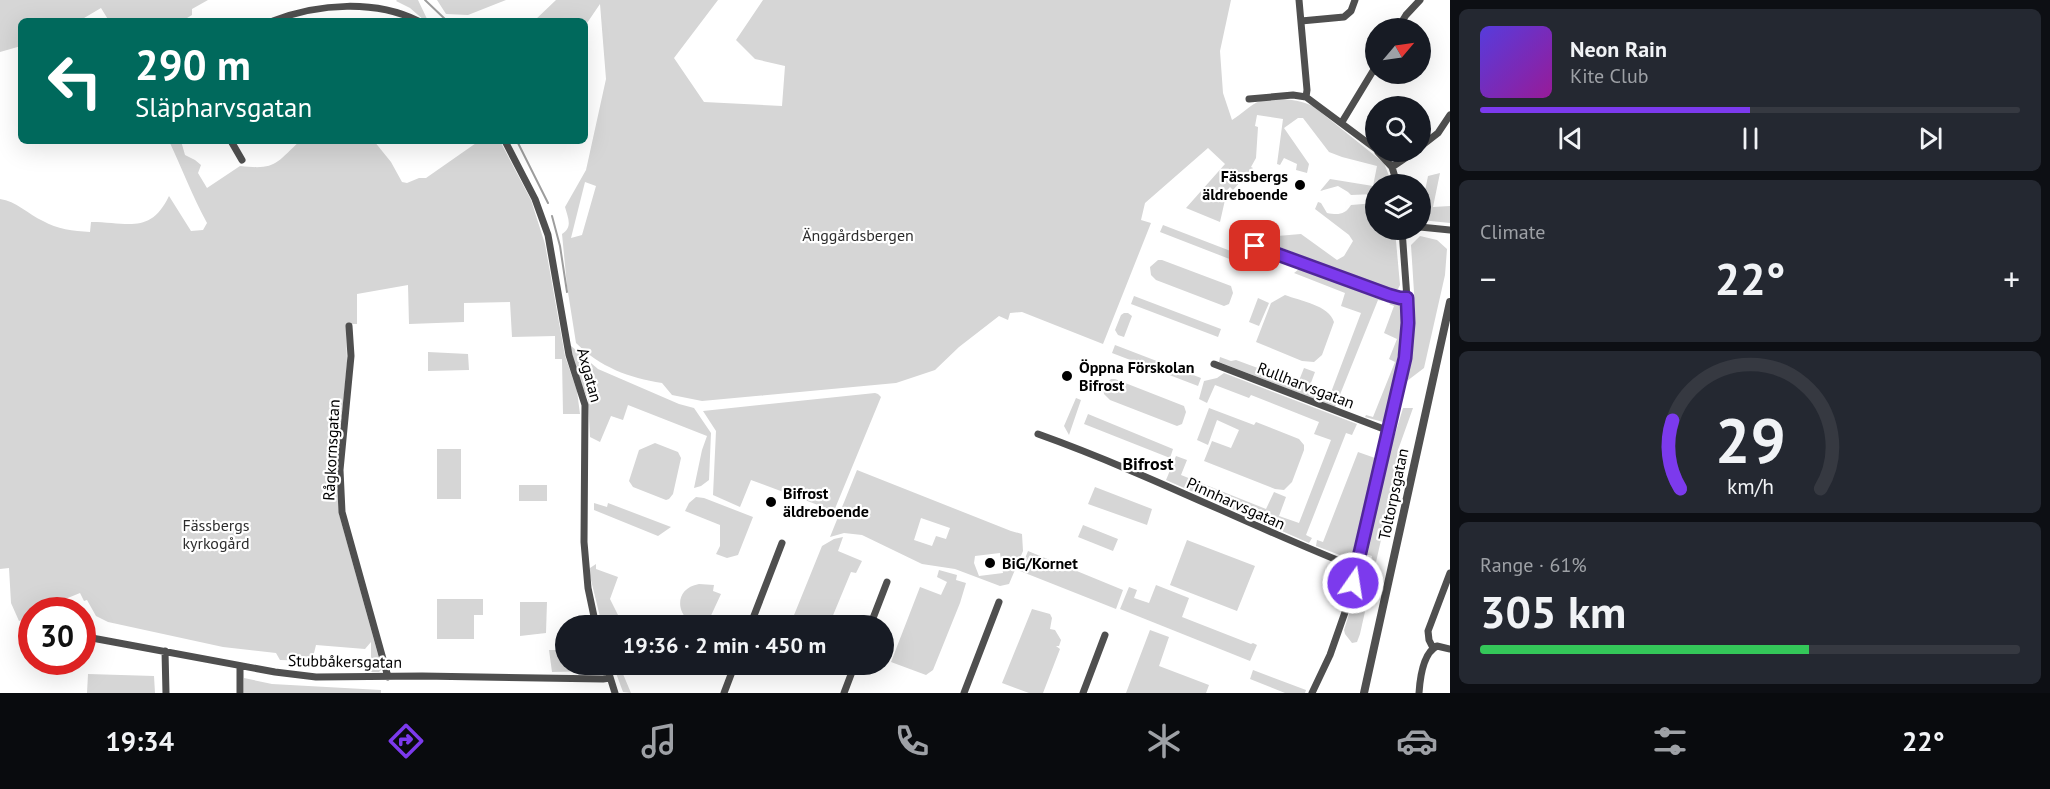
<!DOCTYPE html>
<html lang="en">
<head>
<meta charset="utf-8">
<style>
	body { margin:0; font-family:"PT Sans",sans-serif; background:#242831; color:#f1f3f6; height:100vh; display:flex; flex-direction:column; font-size:22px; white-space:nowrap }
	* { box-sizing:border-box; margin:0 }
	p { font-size:20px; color:#9ea1a6 }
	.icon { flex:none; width:33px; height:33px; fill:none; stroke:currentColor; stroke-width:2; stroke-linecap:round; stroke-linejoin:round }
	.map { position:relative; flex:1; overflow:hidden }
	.details { display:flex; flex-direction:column; gap:9px; padding:9px; background:#0d0f14; width:600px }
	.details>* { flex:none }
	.banner { position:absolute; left:18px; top:18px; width:570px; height:126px; border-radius:9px; box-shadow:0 6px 24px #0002; background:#00695c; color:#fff; overflow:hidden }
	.needle { width:39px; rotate:61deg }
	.tools { position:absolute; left:1365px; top:18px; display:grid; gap:12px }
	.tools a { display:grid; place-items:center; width:66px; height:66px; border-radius:50%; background:#171b24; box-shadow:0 6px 24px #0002; font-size:30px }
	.speed { position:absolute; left:18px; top:597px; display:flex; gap:12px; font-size:30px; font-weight:700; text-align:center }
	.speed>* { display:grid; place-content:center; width:78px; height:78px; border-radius:50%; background:#171b24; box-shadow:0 6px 24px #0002; line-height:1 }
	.speed .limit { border:9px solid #d22; background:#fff; color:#111 }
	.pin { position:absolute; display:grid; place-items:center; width:51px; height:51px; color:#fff; margin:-26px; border-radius:12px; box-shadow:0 3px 9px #0006 }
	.me { position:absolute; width:66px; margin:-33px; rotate:13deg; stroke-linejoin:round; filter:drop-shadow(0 0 4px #0008) }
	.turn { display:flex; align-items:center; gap:21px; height:126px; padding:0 18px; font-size:27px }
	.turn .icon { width:78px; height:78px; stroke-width:2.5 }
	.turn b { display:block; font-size:42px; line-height:51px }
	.big { font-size:45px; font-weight:800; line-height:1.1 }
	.details .card { flex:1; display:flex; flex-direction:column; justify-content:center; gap:9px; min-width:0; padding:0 21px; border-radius:9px; background:#242831 }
	.details .dial { align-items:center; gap:0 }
	.dial svg { height:156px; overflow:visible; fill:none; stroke:#363941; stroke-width:7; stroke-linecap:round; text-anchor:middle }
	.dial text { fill:#f1f3f6; stroke:none }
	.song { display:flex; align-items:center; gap:18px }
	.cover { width:72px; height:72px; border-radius:9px; background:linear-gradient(135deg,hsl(250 70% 55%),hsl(300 70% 35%)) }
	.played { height:6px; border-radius:3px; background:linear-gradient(90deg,#7c3aed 50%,#363941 50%) }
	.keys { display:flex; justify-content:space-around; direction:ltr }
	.heat { display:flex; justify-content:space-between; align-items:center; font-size:33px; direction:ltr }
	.charge { height:9px; border-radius:4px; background:linear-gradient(90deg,#34c759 61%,#363941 0) }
	.trip { position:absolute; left:555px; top:615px; width:339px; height:60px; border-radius:30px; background:#171b24; box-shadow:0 6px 24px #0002; font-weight:800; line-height:60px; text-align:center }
	.menu { display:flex; height:96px; justify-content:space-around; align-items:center; background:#090b0e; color:#9ea1a6 }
	.menu .icon { width:42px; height:42px }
	.menu .active { color:#7c3aed }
	.menu b { font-size:27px; color:#f1f3f6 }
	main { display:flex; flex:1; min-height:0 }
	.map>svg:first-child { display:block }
	.green { fill:#d6d6d6; fill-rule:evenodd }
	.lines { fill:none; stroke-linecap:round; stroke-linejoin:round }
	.stream { stroke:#9d9d9d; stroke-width:2 }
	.minor { stroke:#4f4f4f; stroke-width:7 }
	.tertiary { stroke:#4f4f4f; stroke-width:8 }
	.route-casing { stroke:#51269a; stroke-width:15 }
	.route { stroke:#7c3aed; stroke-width:10 }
	.poi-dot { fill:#000; stroke:#fff; stroke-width:2 }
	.labels { text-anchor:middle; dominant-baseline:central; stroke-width:4.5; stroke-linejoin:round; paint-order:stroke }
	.poi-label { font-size:16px; font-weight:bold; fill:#000; stroke:#fff; text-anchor:start }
	.park-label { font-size:16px; fill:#2d2d2d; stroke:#fff }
	.street-label { font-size:16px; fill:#000; stroke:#fff }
	.neighbourhood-label { font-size:18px; font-weight:bold; fill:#000; stroke:#fff }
</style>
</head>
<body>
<main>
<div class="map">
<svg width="1450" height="693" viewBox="0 0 1450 693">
	<rect width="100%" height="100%" fill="#fff"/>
	<path class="green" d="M0,0H208L192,9V15L182,21H109L101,8L79,21H21V46L0,52Z
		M397,0H418L428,21H425L410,8L396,1Z
		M437,0H506L468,15L446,14Z
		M556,0H718L674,58L704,102L782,106L785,66L755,59L736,40L763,0H1231L1220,51L1223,93L1232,120C1241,115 1251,104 1260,101C1276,97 1298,99 1313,106L1384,163L1392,184H1376L1375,194L1351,195L1348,192L1338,186L1320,191L1330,179L1373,186L1377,166L1342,157L1329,152L1303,118H1298L1284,128L1309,164L1307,173L1296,170L1297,164L1284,158L1280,165L1277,164L1283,119L1257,115L1255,126L1258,127L1256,158L1251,167L1253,168L1233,190L1230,187L1222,196L1225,200L1220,222L1186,208L1225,164L1208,148L1145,203L1141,220L1151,223L1103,344L1022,312L1010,313L1008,320L999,316L959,347L935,370L896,383L702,401L672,395L662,383C629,378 600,367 576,343L567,286L562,234C573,227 568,218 565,207L586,170L606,79L600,4L585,26V21H534ZM585,182L596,186L582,235L571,238Z
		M169,141H181L185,155L195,160L201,165L198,173L207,188L240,166C276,170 275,164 300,141H374L391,162L402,182L407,183L419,178H426L479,141H500L531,200L545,244L565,356L577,391L580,414H563L562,359H555V336L512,337L510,302L464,303V322L409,324L408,285L357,294V324H346L347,363L336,478L339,514L382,669L379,672H371V642L365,649L316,645L312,661L280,660L276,653L223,647L108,622L96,616L87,600L84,601L80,593L53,604L48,610H32L31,617L19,621L11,603L9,568L0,569V199C16,201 28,214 43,221C57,229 73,231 90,232L91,222C128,222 150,235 169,196L191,231L203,230L207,223C192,196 182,168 169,141Z
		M1440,173L1433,207L1450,206V223L1421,220V211L1428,176Z
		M1318,202L1321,203L1327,213C1338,215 1345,215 1351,205L1375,203L1376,230H1395L1400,285L1398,289L1393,291L1264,241L1259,237L1264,233L1277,236L1301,234L1337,260L1344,256L1353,241L1349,235L1315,209Z
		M1163,225L1241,255L1242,252L1249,255L1245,265L1160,232Z
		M1420,236L1437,240L1447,249L1445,275L1424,368L1407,381L1415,308L1411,245Z
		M1158,260H1162L1231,286L1233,293L1229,304L1224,306L1156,280L1151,275L1150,267Z
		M1303,266L1384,295L1383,301L1378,300L1335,407L1219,362L1220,357L1231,361L1236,360L1298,383L1304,368L1315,372L1309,388L1330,395L1361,313L1341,306L1345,293L1294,273Z
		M1285,295C1300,301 1329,305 1334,322L1322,355L1314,362L1302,361L1256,342L1271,303Z
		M1134,296L1221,329L1218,337L1131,304Z
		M1258,298L1269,303L1259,326L1249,322Z
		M1393,301L1399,304C1408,324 1390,394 1385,417L1383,422L1365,417L1366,415L1373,417L1395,362L1389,359L1397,339L1384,333L1394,306L1389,304Z
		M1124,313H1128L1132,316L1124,337L1118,335L1115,330L1121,315Z
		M570,345L598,369L679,404L694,408L711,433L709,480L701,486L694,488L702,450L707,436L628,405L623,420L611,416L600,442L590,437L588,399L578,378Z
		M1115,345L1201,378L1198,386L1112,353Z
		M428,352L468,354L469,370L428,371Z
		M1224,373L1357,424L1352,435L1346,433L1306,535L1312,538L1309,543L1166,480L1176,456L1187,460L1181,475L1266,509L1274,492L1286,497L1279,516L1299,523L1331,440L1314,434L1319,422L1251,395L1249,398L1215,385L1207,403L1199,399L1204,381L1217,378Z
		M1111,379H1115L1184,406L1186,412L1182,424L1177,426L1110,400L1104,394L1103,387Z
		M875,393L878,394L881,397L834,511L751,480L740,507L713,495L716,431L703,411Z
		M1076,398L1081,400L1069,435L1064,426Z
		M1209,408L1254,425L1256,422L1299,439L1304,445V450L1292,482L1284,490L1275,489L1204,461L1212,441L1231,448L1239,430L1217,420L1208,445L1197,440Z
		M1403,408H1413L1398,450L1397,468L1360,634L1357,642L1352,643L1345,634L1344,630L1355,595L1363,597L1372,556L1365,554L1386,464Z
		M1088,414L1173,449L1170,458L1084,424Z
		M655,443L678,452L681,458L673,494L669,499L666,500L633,487L629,481L639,450Z
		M437,449H461V499H437Z
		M1358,452L1375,458L1353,552L1351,555L1345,557L1316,546L1317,540L1323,542Z
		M857,470L1011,531L1022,534L1023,551L1009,584L1000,586L955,569L922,564L862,535L844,533L830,537ZM921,518L950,528L946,539L936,536L932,546L914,540ZM1000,553L1003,573L979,576L974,563L975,556Z
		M519,485H547V501H519Z
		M1095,487L1152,509L1147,525L1088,504Z
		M696,497L704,498L753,517L738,555L727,558L716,554L720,546V525L685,511L689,503Z
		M594,503L607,507L608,503L671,527L658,536L594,510Z
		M1083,525L1118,539L1113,551L1078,537Z
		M843,537L838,551L862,561L856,573L851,572L829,625H790L822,546L834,539Z
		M1187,540L1255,566L1237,611L1170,585Z
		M1028,551L1123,590L1116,609L1020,571Z
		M596,564V569L618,577L610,599L623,625H602L590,576V568Z
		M939,570L957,575L956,580L966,583L960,603L933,670L926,675L891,662L920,587L941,595L947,582L937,577Z
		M699,584L714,585L713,591L721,594L708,622C681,632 666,590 699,584Z
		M1156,585L1189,598L1182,617L1251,644L1253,643L1257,645L1250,661L1120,609L1129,587L1137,590L1134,598L1149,603Z
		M437,599H483V615H474V639H437Z
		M520,602H547L546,633L520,636Z
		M1032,609L1050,614L1052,618L1050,629L1055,630L1061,640L1059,646H1056L1060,649L1043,693H1029L1002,683Z
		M1150,630L1169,637L1159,666L1209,685L1206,693H1126Z
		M549,650H565L566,664L601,665L598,669L594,671L552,672Z
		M613,665H627L623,674L631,693L623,692Z
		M1253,670L1306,690L1305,693H1285L1250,679Z
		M88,674L154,676L155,693H87Z
		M244,678L272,684L381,690V693H244Z"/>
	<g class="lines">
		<path class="stream" d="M425,0L446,20
			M517,141L548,203
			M552,216L560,246
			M560,246L567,292"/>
		<path class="minor" d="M1299,0L1307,90L1306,97
			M273,21C319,3 376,0 418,21
			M1301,21L1344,17L1351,11L1355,0
			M1398,28L1406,15L1420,0
			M1249,99L1293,95L1306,97L1376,149
			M1342,122L1376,66
			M231,141L242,160
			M505,141L535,199L548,235L569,355L585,405L584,542L588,588L596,626
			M1420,147L1438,133L1450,115
			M1378,152L1392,167L1397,184
			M1392,167L1414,152
			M1420,227L1450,230
			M1255,246L1389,295L1400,299L1407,298
			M349,326L351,356L340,470L342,512L388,677
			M1214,364L1389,431
			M1038,434C1147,473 1250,526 1357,568
			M750,626L782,543
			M870,626L887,582
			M82,639L92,638L275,672L316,677L422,676L603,679L610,678
			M1433,648L1429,640L1428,631L1450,573
			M165,651L166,693
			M606,664L615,693
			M240,666V693
			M724,693L735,664
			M844,693L855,664
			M964,693L999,602
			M1083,693L1105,635
			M1312,693L1330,655L1350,598L1405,358L1408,312L1402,230
			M1419,693C1420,678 1423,653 1437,646L1450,649"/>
		<path class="tertiary" d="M1364,693L1450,302"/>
	</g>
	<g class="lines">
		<defs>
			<path id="route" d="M1255,246L1389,295L1400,298H1407L1408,323L1405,358L1353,583"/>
		</defs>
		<use href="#route" class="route-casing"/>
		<use href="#route" class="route"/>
	</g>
	<g class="poi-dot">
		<circle cx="1300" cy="185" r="6"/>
		<circle cx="1067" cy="376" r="6"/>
		<circle cx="771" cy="502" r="6"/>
		<circle cx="990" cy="563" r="6"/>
	</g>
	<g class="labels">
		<g class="poi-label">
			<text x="1288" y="176" text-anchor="end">Fässbergs<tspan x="1288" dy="18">äldreboende</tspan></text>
			<text x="1079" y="367">Öppna Förskolan<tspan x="1079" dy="18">Bifrost</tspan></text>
			<text x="783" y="493">Bifrost<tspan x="783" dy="18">äldreboende</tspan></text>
			<text x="1002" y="563">BiG/Kornet</text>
		</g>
		<g class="park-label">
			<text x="858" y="235">Änggårdsbergen</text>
			<text x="216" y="525">Fässbergs<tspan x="216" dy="18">kyrkogård</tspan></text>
		</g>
		<g class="street-label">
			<text transform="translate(590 375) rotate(75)">Axgatan</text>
			<text transform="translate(1306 385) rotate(21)">Rullharvsgatan</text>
			<text transform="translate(331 450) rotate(-87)">Rågkornsgatan</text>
			<text transform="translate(1393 494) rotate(-78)">Toltorpsgatan</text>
			<text transform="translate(1236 503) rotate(24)">Pinnharvsgatan</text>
			<text transform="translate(345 661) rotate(1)">Stubbåkersgatan</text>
		</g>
		<g class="neighbourhood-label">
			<text x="1148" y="463">Bifrost</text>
		</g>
	</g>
</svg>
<div class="tools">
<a><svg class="needle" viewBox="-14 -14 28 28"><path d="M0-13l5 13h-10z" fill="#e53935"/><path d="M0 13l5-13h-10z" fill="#9ea1a6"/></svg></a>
<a><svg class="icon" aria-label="search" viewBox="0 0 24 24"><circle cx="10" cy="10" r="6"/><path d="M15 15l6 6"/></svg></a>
<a><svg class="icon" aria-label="layers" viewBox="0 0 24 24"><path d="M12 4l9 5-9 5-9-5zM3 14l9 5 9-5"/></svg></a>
</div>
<div class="speed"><div class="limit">30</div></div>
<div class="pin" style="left:1255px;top:246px;background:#d93025"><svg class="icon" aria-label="arrive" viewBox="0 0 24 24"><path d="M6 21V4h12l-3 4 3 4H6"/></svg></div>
<svg class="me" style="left:1353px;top:583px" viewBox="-20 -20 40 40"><circle r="17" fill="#7c3aed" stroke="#fff" stroke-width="3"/><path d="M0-11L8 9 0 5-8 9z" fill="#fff"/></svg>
<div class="trip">19:36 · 2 min · 450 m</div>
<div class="banner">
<div class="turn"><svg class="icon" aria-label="left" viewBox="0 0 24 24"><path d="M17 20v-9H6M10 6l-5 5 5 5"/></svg><div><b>290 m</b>Släpharvsgatan</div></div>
</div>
</div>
<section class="details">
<div class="card">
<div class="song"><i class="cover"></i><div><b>Neon Rain</b><p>Kite Club</p></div></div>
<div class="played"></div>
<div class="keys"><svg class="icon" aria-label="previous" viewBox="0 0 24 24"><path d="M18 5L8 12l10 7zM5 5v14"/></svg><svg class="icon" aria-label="pause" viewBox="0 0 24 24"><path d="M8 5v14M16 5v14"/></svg><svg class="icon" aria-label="next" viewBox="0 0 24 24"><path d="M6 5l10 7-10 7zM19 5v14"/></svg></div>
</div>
<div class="card"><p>Climate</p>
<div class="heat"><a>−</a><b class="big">22°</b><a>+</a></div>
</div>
<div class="card dial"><svg viewBox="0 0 100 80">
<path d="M14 69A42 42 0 1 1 86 69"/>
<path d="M14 69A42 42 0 0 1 10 34" stroke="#7c3aed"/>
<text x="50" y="56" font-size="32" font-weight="700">29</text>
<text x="50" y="72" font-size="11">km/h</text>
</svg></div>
<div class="card"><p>Range · 61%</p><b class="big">305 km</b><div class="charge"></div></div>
</section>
</main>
<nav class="menu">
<b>19:34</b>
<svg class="icon active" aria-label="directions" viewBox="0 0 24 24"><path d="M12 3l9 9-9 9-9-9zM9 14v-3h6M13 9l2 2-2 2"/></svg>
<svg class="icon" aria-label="music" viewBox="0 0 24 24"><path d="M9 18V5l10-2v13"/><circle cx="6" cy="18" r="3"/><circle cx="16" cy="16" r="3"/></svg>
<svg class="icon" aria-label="phone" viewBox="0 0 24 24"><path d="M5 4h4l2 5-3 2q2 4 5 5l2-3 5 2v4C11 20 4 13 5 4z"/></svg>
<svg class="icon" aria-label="climate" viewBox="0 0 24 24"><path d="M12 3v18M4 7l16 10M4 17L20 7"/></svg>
<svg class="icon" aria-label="car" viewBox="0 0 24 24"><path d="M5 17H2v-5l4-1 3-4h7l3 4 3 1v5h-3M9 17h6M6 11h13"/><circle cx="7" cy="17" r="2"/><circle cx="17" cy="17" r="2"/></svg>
<svg class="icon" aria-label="filters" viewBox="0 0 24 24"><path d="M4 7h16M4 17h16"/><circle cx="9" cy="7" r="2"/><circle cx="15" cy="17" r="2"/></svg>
<b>22°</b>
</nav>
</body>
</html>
